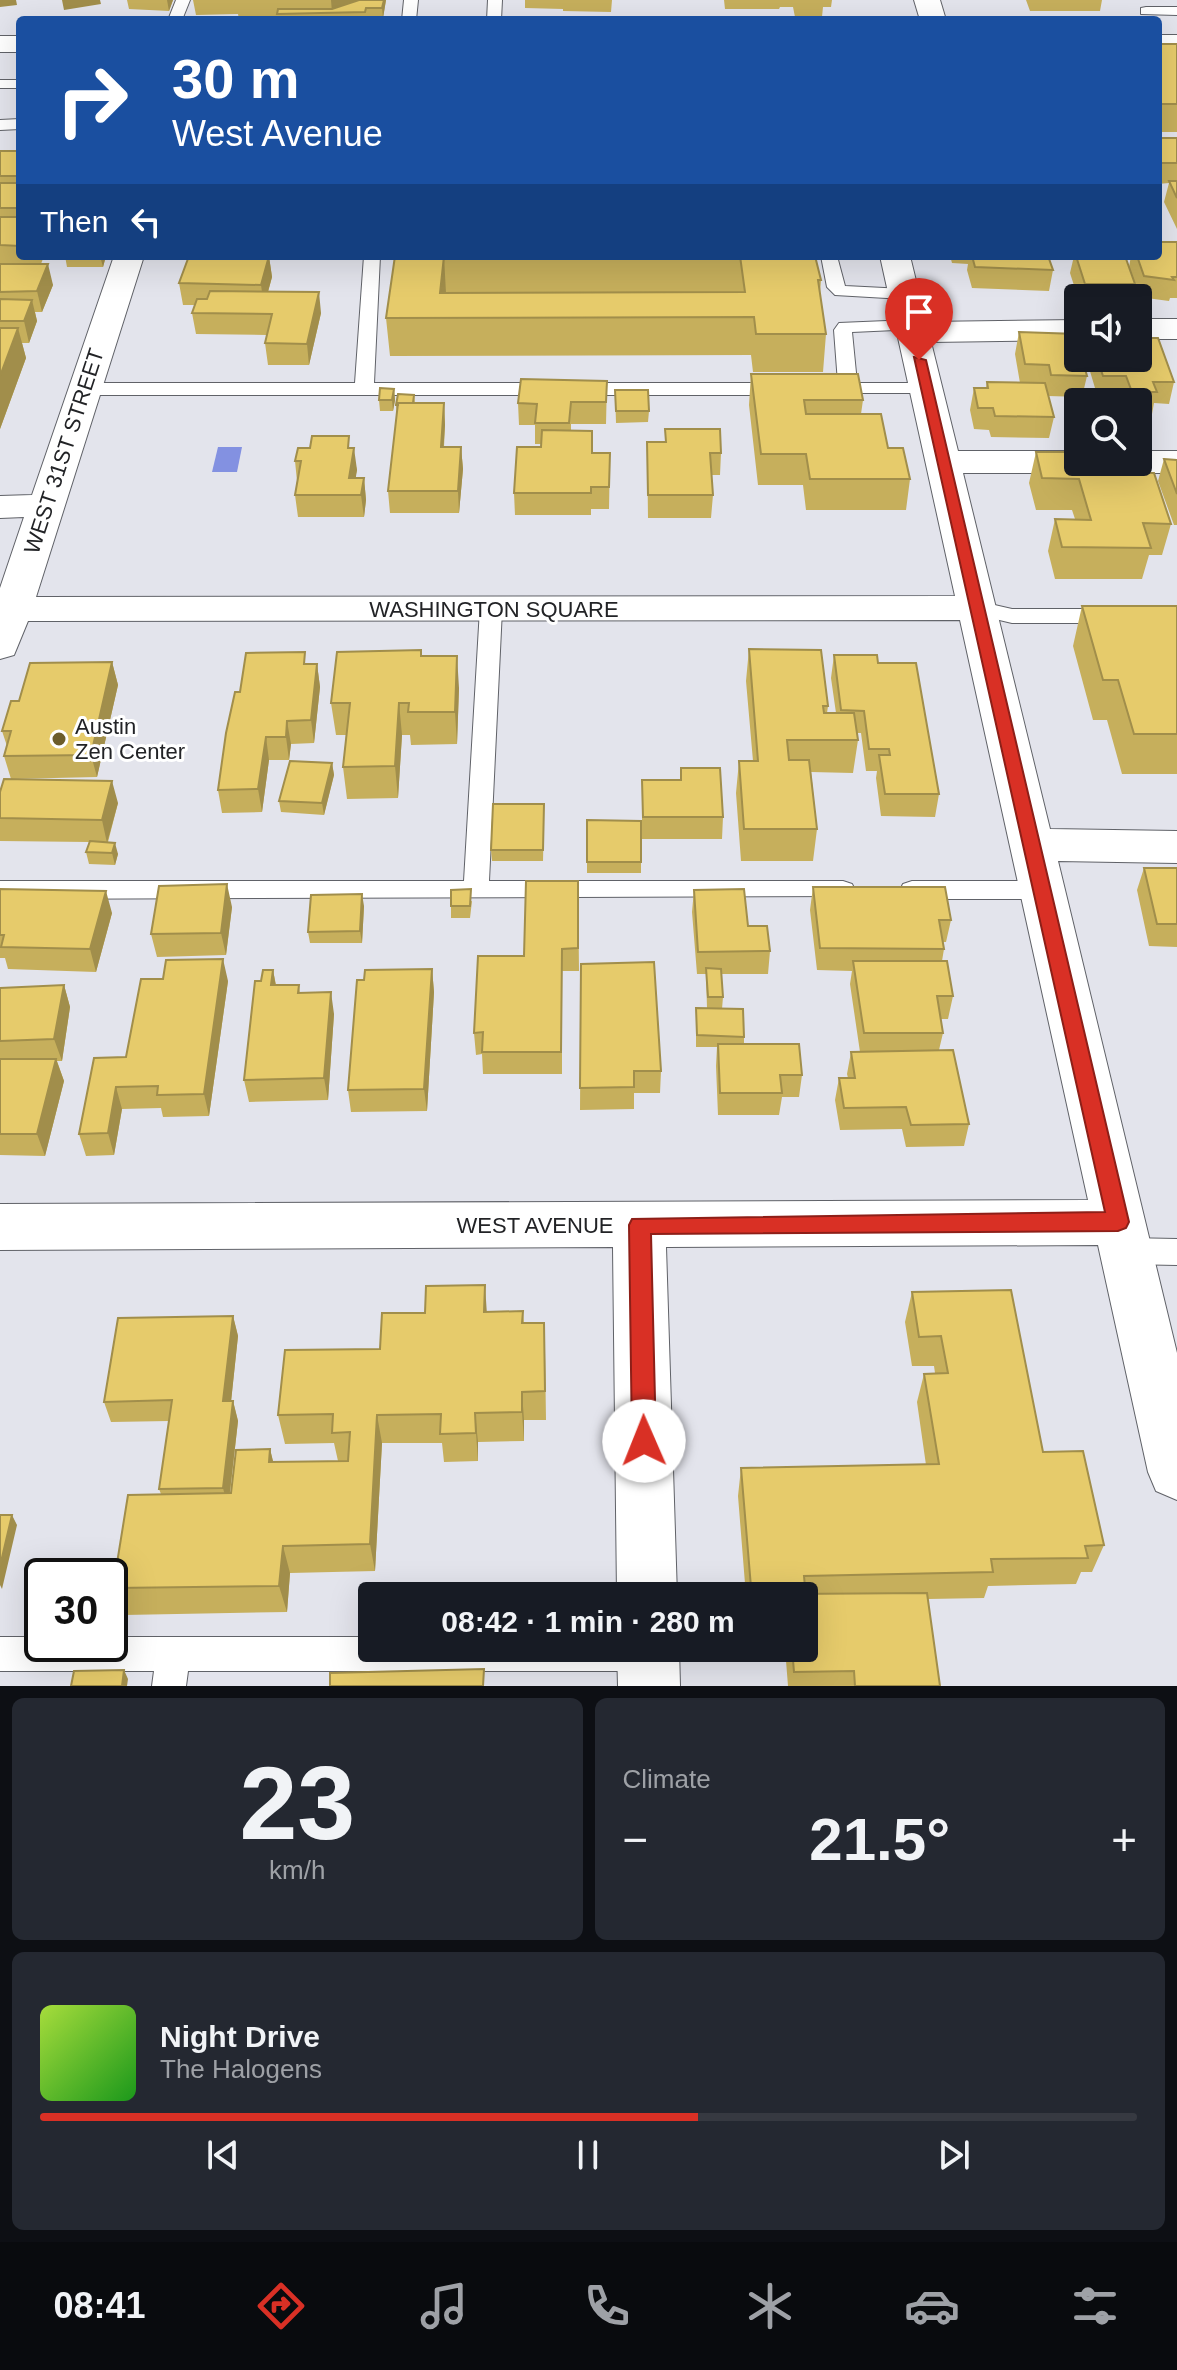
<!DOCTYPE html>
<html lang="en">
<head>
<meta charset="utf-8">
<style>
	body { margin:0; font-family:Helvetica,sans-serif; background:#242831; color:#f1f3f6; height:100vh; display:flex; flex-direction:column; font-size:30px; white-space:nowrap }
	* { box-sizing:border-box; margin:0 }
	p { font-size:26px; color:#9ea1a6 }
	.icon { flex:none; width:44px; height:44px; fill:none; stroke:currentColor; stroke-width:2; stroke-linecap:round; stroke-linejoin:round }
	.map { position:relative; height:1686px; overflow:hidden }
	.details { display:flex; flex-direction:column; gap:12px; padding:12px; background:#0d0f14; flex:1 }
	.details>* { flex:none }
	.banner { position:absolute; left:16px; top:16px; width:1146px; height:244px; border-radius:8px; box-shadow:0 8px 32px #0002; background:#1a4fa0; color:#fff; overflow:hidden }
	.fabs { position:absolute; left:1064px; top:284px; display:grid; gap:16px }
	.fabs a { display:grid; place-items:center; width:88px; height:88px; border-radius:8px; background:#171b24; box-shadow:0 8px 32px #0002; font-size:40px }
	.speed { position:absolute; left:24px; top:1558px; display:flex; gap:16px; font-size:40px; font-weight:700; text-align:center }
	.speed>* { display:grid; place-content:center; width:104px; height:104px; border-radius:50%; background:#171b24; box-shadow:0 8px 32px #0002; line-height:1 }
	.speed .limit { border:4px solid #111; border-radius:12px; background:#fff; color:#111 }
	.pin { position:absolute; display:grid; place-items:center; width:68px; height:68px; color:#fff; margin:-82px -34px; border-radius:50% 50% 50% 0; rotate:-45deg; box-shadow:0 0 8px #0007 }
	.pin .icon { rotate:45deg }
	.me { position:absolute; width:88px; margin:-44px; rotate:359deg; stroke-linejoin:round; filter:drop-shadow(0 0 6px #0008) }
	.turn { display:flex; align-items:center; gap:28px; height:168px; padding:0 24px; font-size:36px }
	.turn .icon { width:104px; height:104px; stroke-width:2.5 }
	.turn b { display:block; font-size:56px; line-height:68px }
	.then { display:flex; align-items:center; height:76px; padding:0 24px; background:#0003; gap:16px; font-size:30px }
	.big { font-size:60px; font-weight:700; line-height:1.1 }
	.details .tile { flex:1; display:flex; flex-direction:column; justify-content:center; gap:12px; min-width:0; padding:0 28px; border-radius:12px; background:#242831 }
	.details .dial { align-items:center; gap:0 }
	.dial b { font-size:104px; line-height:1 }
	.song { display:flex; align-items:center; gap:24px }
	.cover { width:96px; height:96px; border-radius:12px; background:linear-gradient(135deg,hsl(80 70% 55%),hsl(120 70% 35%)) }
	.played { height:8px; border-radius:4px; background:linear-gradient(90deg,#d93025 60%,#363941 60%) }
	.keys { display:flex; justify-content:space-around; direction:ltr }
	.heat { display:flex; justify-content:space-between; align-items:center; font-size:44px; direction:ltr }
	.details .tiles { flex:1; display:grid; gap:12px; grid-template-columns:1fr 1fr }
	.tile:last-child { grid-column:span 2 }
	.trip { position:absolute; left:358px; top:1582px; width:460px; height:80px; border-radius:8px; background:#171b24; box-shadow:0 8px 32px #0002; font-weight:700; line-height:80px; text-align:center }
	.dock { display:flex; height:128px; justify-content:space-around; align-items:center; background:#090b0e; color:#9ea1a6 }
	.dock .icon { width:56px; height:56px }
	.dock .active { color:#d93025 }
	.dock b { font-size:36px; color:#f1f3f6 }
	.map>svg:first-child { display:block }
	.water { fill:#8391e1 }
	.lines { fill:none; stroke-linecap:round; stroke-linejoin:round }
	.lane-casing { stroke:#606268; stroke-width:2 }
	.street-casing { stroke:#606268; stroke-width:2 }
	.secondary-casing { stroke:#606268; stroke-width:2 }
	.primary-casing { stroke:#606268; stroke-width:2 }
	.lane { fill:#fff; fill-rule:evenodd }
	.street { fill:#fff; fill-rule:evenodd }
	.secondary { fill:#fff; fill-rule:evenodd }
	.primary { fill:#fff; fill-rule:evenodd }
	.wall { fill:#c6af5c }
	.shaded-wall { fill:#a18e4b }
	.building { fill:#e6cb6b; stroke:#a18e4b; stroke-width:2 }
	.route { fill:#d93025; stroke:#8d1f18; stroke-width:2 }
	.poi-dot { fill:#6c5d2b; stroke:#fff; stroke-width:3 }
	.labels { text-anchor:middle; dominant-baseline:central; stroke-width:6; stroke-linejoin:round; paint-order:stroke }
	.street-label { font-size:22px; fill:#222326; stroke:#fff }
	.poi-label { font-size:22px; fill:#222326; stroke:#fff; text-anchor:start }
</style>
</head>
<body>
<div class="map">
<svg width="1177" height="1686" viewBox="0 0 1177 1686">
	<rect width="100%" height="100%" fill="#e3e4ec"/>
	<path class="water" d="M218,447H242L237,472H212Z"/>
	<g class="lines">
		<defs>
			<path id="lane" d="M176,0H190L182,20H168Z
				M404,0H418L416,20H402Z
				M488,0H502L501,20H487Z
				M1146,7H1177V15L1141,14V8Z
				M0,80H20V88H0Z
				M20,119V129L0,130V120Z
				M364,256H380L374,383H783L792,389L783,395H84L75,389L84,383H355Z
				M821,256H837L845,286L904,289L913,294L904,299L835,295L827,287Z
				M911,320L917,321V329L852,332L857,383H926L933,385V393H821V385L838,383L834,330L839,323Z
				M977,601L1012,609H1177V623H1012L970,613L966,608L970,603Z
				M491,602L502,609L489,881H843L852,884L855,890L852,896L0,899V881H464L480,609Z
				M912,881H1042L1051,884L1054,890L1051,896L1042,899H912L903,896L900,890L903,884Z
				M1126,1238L1177,1239V1265L1126,1264L1116,1260L1112,1251L1116,1242Z
				M0,1637H42V1644H110V1637H372V1648H662L665,1654L660,1666L648,1671H188L186,1686H152L154,1671H0Z"/>
			<path id="street" d="M114,256H144L36,597L955,596L880,256H910L926,322L1078,320V340L931,342L958,451H1078V462H1138V451H1177V473H963L1050,829L1177,831V863L1058,861L1177,1353V1500L1156,1491L1148,1472L1098,1245L666,1247L677,1596H617L613,1247L0,1250V1204L1088,1200L960,620L28,621L14,655L0,659V588L24,517L0,518V496L32,495Z
				M1138,319H1177V339H1138Z
				M617,1648H679L680,1686H618Z"/>
			<path id="secondary" d="M914,0H940L946,20H920Z"/>
			<path id="primary" d="M1158,35H1177V51H1158Z
				M0,36H20V52H0Z"/>
		</defs>
		<use href="#lane" class="lane-casing"/>
		<use href="#street" class="street-casing"/>
		<use href="#secondary" class="secondary-casing"/>
		<use href="#primary" class="primary-casing"/>
		<use href="#lane" class="lane"/>
		<use href="#street" class="street"/>
		<use href="#secondary" class="secondary"/>
		<use href="#primary" class="primary"/>
	</g>
	<path class="wall" d="M127,0H173L169,11L129,9Z
		M193,0H386L383,18H367L366,20L239,19L238,14L196,15Z
		M525,0H612L611,12L563,11V3V9L525,8Z
		M724,0H832L831,7H823L822,17H795L793,7H780L779,9H725Z
		M1026,0H1102L1100,11H1030Z
		M1158,44H1177V132H1158Z
		M1158,138H1177V229L1164,202L1169,183L1158,184Z
		M0,151H20V256H44L41,264L53,285L42,312H35L37,321L29,343H22L26,358L0,429Z
		M1177,242V298H1170L1169,301L1139,297L1135,285L1132,298H1078L1070,273L1074,256H1125L1129,267L1131,256H1158Z
		M65,256H106L103,267H67Z
		M189,256H286L269,257L272,277L268,292L321,313L309,365H268L265,343L267,335L196,334L192,313L195,305H183L179,283Z
		M395,256H815L821,280L820,293L826,334L823,372H753L751,355L390,356L386,318Z
		M950,256H1048L1053,270L1049,291L972,288L967,270L968,264L952,263Z
		M1019,332L1087,376L1082,397L1048,396L1054,417L1049,438L991,437L989,430L974,429L970,410L974,388H986L987,382L1020,383L1015,354Z
		M1086,358H1138L1174,382L1169,404L1154,403L1152,414H1138V402H1123L1121,398H1098Z
		M751,374L863,400L861,414L888,448L910,479L906,510H806L803,485H758L749,405Z
		M607,381L606,424H571V430L592,453H610L609,509H591V515H515L514,493L541,447V444H535V425H519L518,403Z
		M394,389L395,400L393,411H380L379,400Z
		M615,390L649,411L648,422L616,423Z
		M414,395L415,403H444L445,425L444,447H461L463,469L459,513H390L388,491L397,413L396,405Z
		M665,429L721,453L720,475H711L713,495L711,518H648L647,442H665Z
		M351,448L357,470L355,478H364L366,500L364,517H298L295,495L297,481L295,461Z
		M1036,452L1123,473L1171,524L1162,555H1149L1142,579H1055L1048,551L1055,519H1075L1072,510H1036L1029,483Z
		M1164,459L1177,460V525H1174L1158,481Z
		M1082,606H1177V774H1122L1107,720H1093L1073,646Z
		M749,649L828,706L827,713H836L831,678L834,655L878,663L939,794L935,817L881,816L876,778L877,771H866L861,733H857L858,740L853,773L811,772L817,829L813,861H741L736,793L739,761H753L746,681Z
		M422,656L459,688L457,744L411,745L410,735H402L398,798L347,799L343,767L346,735H336L331,703Z
		M112,662L118,685L97,777L11,779L4,756L7,746L2,731L19,701Z
		M307,664H317L320,687L314,743L291,744L289,760H269L262,812L222,813L218,790L240,692Z
		M332,763L334,775L324,815L281,812L279,801Z
		M681,768L723,817L722,839H642V780H680Z
		M0,792L118,803L108,842L118,854L115,865L89,864L86,852L89,842L0,841Z
		M544,816L543,861H492L491,850Z
		M587,820L641,862V873H587Z
		M1144,868H1177V947L1149,946L1137,890Z
		M578,881L579,971H562V1074H483L482,1054L476,1055L474,1033L524,956Z
		M813,887L951,920L946,942H943L944,949L942,961L953,996L948,1019H941L943,1033L939,1050L969,1124L964,1146L906,1147L902,1129L840,1130L835,1100L839,1078H848L847,1074L851,1052H860L850,984L852,971L817,970L810,910Z
		M0,889L112,913L96,972L8,969L5,958H0Z
		M694,890L748,926L770,951L768,974H721L723,997L722,1009L744,1037V1044L802,1075L799,1097H782L779,1115H718L716,1066L717,1047H696V1008H707L706,974H697L692,912Z
		M472,901L470,918H451V906Z
		M364,906L362,943H310L308,932Z
		M232,907L226,955L157,957L151,934Z
		M581,964L661,1071L660,1093H634V1109L580,1110Z
		M432,969L434,992L427,1111L351,1112L348,1090L364,980Z
		M273,970L276,985H299L300,993L334,1014L328,1100L249,1102L244,1080Z
		M228,981L209,1116L163,1117L161,1108L122,1109L114,1155L86,1156L79,1134L126,1057Z
		M64,985L70,1007L62,1061H57L64,1081L45,1156L0,1155V988Z
		M912,1292L1043,1452L1104,1545L1092,1572H1081L1076,1584L988,1586L984,1598L928,1599L940,1686H788L785,1648H804V1596H746L738,1496L741,1468L926,1465L917,1402L924,1374L935,1373L934,1366H912L905,1322Z
		M523,1311L524,1323L545,1352L546,1420H524V1441L478,1442V1461L444,1462L442,1443H382L375,1571L290,1573L287,1612L124,1615L113,1588L161,1494L159,1489L169,1421L111,1422L104,1402L233,1316L238,1336L231,1401H233L238,1421L230,1493L270,1449L273,1462L338,1461L334,1443L285,1444L278,1415L380,1349L487,1312Z"/>
	<path class="shaded-wall" d="M0,0H16L17,5L0,7Z
		M62,0H100L101,4L64,10Z
		M167,0H173L169,11Z
		M331,0H362L332,13Z
		M384,0H386L383,18L382,8Z
		M100,256H106L103,267Z
		M269,256L272,277L264,306L261,285Z
		M444,256L446,293H440Z
		M48,264L53,285L42,312L37,291Z
		M319,292L321,313L309,365L307,344Z
		M32,300L37,321L29,343L24,321Z
		M18,328L26,358L0,429V376Z
		M394,389L395,400L393,411L392,400Z
		M444,403L445,425L442,469L441,447Z
		M461,447L463,469L459,513L458,491Z
		M354,448L357,470L353,495L349,478Z
		M364,478L366,500L364,517L361,495Z
		M457,656L459,688L457,744L455,712Z
		M112,662L118,685L97,777L91,755Z
		M317,664L320,687L314,743L311,720Z
		M399,703L402,735L398,798L395,766Z
		M287,721L291,744L289,760L286,737Z
		M266,737L269,760L262,812L258,789Z
		M332,763L334,775L324,815L322,803Z
		M112,781L118,803L107,843L102,820Z
		M115,843L118,854L115,865L112,853Z
		M227,884L232,907L226,955L221,933Z
		M106,891L112,913L96,972L90,949Z
		M362,894L364,906L362,943L360,931Z
		M223,959L228,981L209,1116L204,1094Z
		M432,969L434,992L427,1111L424,1089Z
		M273,970L277,992L271,985Z
		M64,985L70,1007L62,1061L54,1039Z
		M331,992L334,1014L328,1100L324,1078Z
		M56,1059L64,1081L45,1156L37,1134Z
		M116,1087L122,1109L114,1155L108,1133Z
		M485,1285L487,1315L484,1312Z
		M233,1316L238,1336L229,1421L223,1401Z
		M522,1392L524,1420V1441L522,1412Z
		M233,1401L238,1421L228,1508L223,1488Z
		M475,1413L478,1442V1461L476,1433Z
		M377,1415L382,1443L375,1571L370,1544Z
		M270,1449L277,1477L269,1462Z
		M12,1515L17,1525L2,1589L0,1585V1566Z
		M283,1546L290,1573L287,1612L279,1586Z
		M124,1670L128,1679L127,1686H122Z"/>
	<path class="building" d="M359,0H384L382,8H366L365,12L277,14L278,9H332Z
		M1158,44H1177V104H1158Z
		M1158,138H1177V163H1158Z
		M0,151H20V176H0Z
		M1169,181H1177V198Z
		M0,183H20V208H0Z
		M0,217H20V246L0,245Z
		M1158,242H1177V277H1172L1174,280L1144,276L1137,256H1158Z
		M189,256H269L261,285L179,283Z
		M395,256H444L440,293L745,292L740,256H815L821,280H818L826,334H756L754,317L386,318Z
		M972,256H1048L1053,270L975,267Z
		M1076,256H1125L1135,284H1085Z
		M0,264H48L37,291L0,292Z
		M210,291L319,292L307,344L265,343L272,314L192,313L197,299H207Z
		M0,299L32,300L24,321H0Z
		M0,328H18L0,376Z
		M1019,332L1077,334L1078,358H1082L1087,376L1051,375L1049,365L1025,364Z
		M1138,338H1158L1174,382H1153L1157,392H1132L1126,376H1103L1097,358H1138Z
		M751,374H858L863,400H804L806,414H881L888,448H903L910,479H810L806,454H761Z
		M521,379L607,381L606,402H571L569,423H535L537,404L518,403Z
		M987,382L1045,383L1054,417L995,416L993,408H978L974,388H988Z
		M380,388L394,389L392,400H379Z
		M615,390H648L649,411H616Z
		M398,394L414,395L413,403H398V405H396Z
		M398,403H444L441,447H461L458,491H388Z
		M665,429H720L721,453H710L713,495H648L647,442H666Z
		M542,430L592,431V453H610L609,487H591V493H514L517,447H541Z
		M312,436H349L348,448H354L349,478H364L361,495H295L301,461H295L298,448H310Z
		M1036,452H1078V462H1119L1123,473H1154L1171,524L1143,523L1151,548L1062,547L1055,519L1091,520L1079,479L1042,478Z
		M1164,459L1177,460V494Z
		M1082,606H1177V734H1134L1118,680H1103Z
		M749,649L821,650L828,706H823L824,713H854L858,740H787L789,760H809L817,829H744L739,761H758Z
		M421,650V656H457L455,712H408L409,703H399L395,766L343,767L350,703H331L337,652Z
		M305,652L304,664H317L311,720L287,721L286,737H266L258,789L218,790L226,733L235,692H240L246,653Z
		M834,655H877L878,663H916L939,794H885L879,755H890L889,749H869L864,711L841,710Z
		M112,662L91,755L4,756L11,731H2L11,701H19L30,663Z
		M290,761L332,763L322,803L279,801Z
		M681,768H720L723,817H643L642,780H681Z
		M4,779L112,781L102,820L0,818V792Z
		M493,804H544L543,850H491Z
		M587,820L641,821V862H587Z
		M90,841L115,843L112,853L86,852Z
		M1144,868H1177V924H1157Z
		M526,881H578V948L562,949L561,1052H482L483,1032L474,1033L478,956H524Z
		M227,884L221,933L151,934L159,886Z
		M813,887H945L951,920H939L944,949L820,948Z
		M0,889L106,891L90,949L1,947L4,935H0Z
		M471,889L470,906H451V890Z
		M744,889L748,926H767L770,951L698,952L694,890Z
		M362,894L360,931L308,932L311,895Z
		M223,959L204,1094L157,1095L158,1086L116,1087L108,1133L79,1134L94,1058L126,1057L141,979H163L166,960Z
		M853,961H947L953,996H937L943,1033H864Z
		M654,962L661,1071H634V1087L580,1088L581,964Z
		M706,968L721,969L723,997H708Z
		M432,969L424,1089L348,1090L357,980H364L365,970Z
		M263,970H273L271,985H299L298,993L331,992L324,1078L244,1080L255,981H261Z
		M64,985L54,1039L0,1041V988Z
		M696,1008L743,1009L744,1037L697,1035Z
		M718,1044H799L802,1075H780L782,1093H720Z
		M953,1050L969,1124L911,1125L906,1107L844,1108L839,1078H855L851,1052Z
		M0,1059H56L37,1134H0Z
		M485,1285L484,1312L523,1311L522,1323H544L545,1391L522,1392V1412L475,1413L476,1433L440,1434L441,1414L377,1415L370,1544L283,1546L279,1586L113,1588L128,1495L231,1493L236,1450L270,1449L269,1462L348,1461L350,1432L332,1433L333,1414L278,1415L285,1350L380,1349L382,1313H425L426,1286Z
		M1011,1290L1043,1452L1083,1451L1104,1545L1085,1546L1088,1558L991,1559L993,1572L804,1576L805,1587H751L741,1468L939,1464L924,1374L948,1373L941,1336L919,1337L912,1292Z
		M233,1316L223,1401H233L223,1488L159,1489L172,1400L104,1402L118,1318Z
		M0,1515H12L0,1566Z
		M927,1593L940,1686H855L854,1671L794,1672L792,1648H804V1596H788V1594Z
		M484,1669L483,1686H330V1673Z
		M124,1670L122,1686H71L74,1671Z"/>
	<path class="route" d="M914,357L926,360L1129,1222L1126,1228L1118,1231L651,1234L656,1441L652,1449L644,1453L635,1449L632,1441L629,1225L632,1219L1105,1212Z"/>
	<circle class="poi-dot" cx="59" cy="739" r="8"/>
	<g class="labels">
		<g class="street-label">
			<text transform="translate(64 451) rotate(-72)">WEST 31ST STREET</text>
			<text x="494" y="609">WASHINGTON SQUARE</text>
			<text x="535" y="1225">WEST AVENUE</text>
		</g>
		<g class="poi-label">
			<text x="75" y="726">Austin<tspan x="75" dy="25">Zen Center</tspan></text>
		</g>
	</g>
</svg>
<div class="fabs">
<a><svg class="icon" aria-label="sound" viewBox="0 0 24 24"><path d="M4 9h4l5-4v14l-5-4H4zM17 9q2 3 0 6"/></svg></a>
<a><svg class="icon" aria-label="search" viewBox="0 0 24 24"><circle cx="10" cy="10" r="6"/><path d="M15 15l6 6"/></svg></a>
</div>
<div class="speed"><div class="limit">30</div></div>
<div class="pin" style="left:919px;top:360px;background:#d93025"><svg class="icon" aria-label="arrive" viewBox="0 0 24 24"><path d="M6 21V4h12l-3 4 3 4H6"/></svg></div>
<svg class="me" style="left:644px;top:1441px" viewBox="-20 -20 40 40"><circle r="19" fill="#fff"/><path d="M0-13L10 11 0 6-10 11z" fill="#d93025"/></svg>
<div class="trip">08:42 · 1 min · 280 m</div>
<div class="banner">
<div class="turn"><svg class="icon" aria-label="right" viewBox="0 0 24 24"><path d="M7 20v-9h11M14 6l5 5-5 5"/></svg><div><b>30 m</b>West Avenue</div></div>
<div class="then">Then<svg class="icon" aria-label="left" viewBox="0 0 24 24"><path d="M17 20v-9H6M10 6l-5 5 5 5"/></svg></div>
</div>
</div>
<section class="details">
<div class="tiles">
<div class="tile dial"><b>23</b><p>km/h</p></div>
<div class="tile"><p>Climate</p>
<div class="heat"><a>−</a><b class="big">21.5°</b><a>+</a></div>
</div>
<div class="tile">
<div class="song"><i class="cover"></i><div><b>Night Drive</b><p>The Halogens</p></div></div>
<div class="played"></div>
<div class="keys"><svg class="icon" aria-label="previous" viewBox="0 0 24 24"><path d="M18 5L8 12l10 7zM5 5v14"/></svg><svg class="icon" aria-label="pause" viewBox="0 0 24 24"><path d="M8 5v14M16 5v14"/></svg><svg class="icon" aria-label="next" viewBox="0 0 24 24"><path d="M6 5l10 7-10 7zM19 5v14"/></svg></div>
</div>
</div>
</section>
<nav class="dock">
<b>08:41</b>
<svg class="icon active" aria-label="directions" viewBox="0 0 24 24"><path d="M12 3l9 9-9 9-9-9zM9 14v-3h6M13 9l2 2-2 2"/></svg>
<svg class="icon" aria-label="music" viewBox="0 0 24 24"><path d="M9 18V5l10-2v13"/><circle cx="6" cy="18" r="3"/><circle cx="16" cy="16" r="3"/></svg>
<svg class="icon" aria-label="phone" viewBox="0 0 24 24"><path d="M5 4h4l2 5-3 2q2 4 5 5l2-3 5 2v4C11 20 4 13 5 4z"/></svg>
<svg class="icon" aria-label="climate" viewBox="0 0 24 24"><path d="M12 3v18M4 7l16 10M4 17L20 7"/></svg>
<svg class="icon" aria-label="car" viewBox="0 0 24 24"><path d="M5 17H2v-5l4-1 3-4h7l3 4 3 1v5h-3M9 17h6M6 11h13"/><circle cx="7" cy="17" r="2"/><circle cx="17" cy="17" r="2"/></svg>
<svg class="icon" aria-label="filters" viewBox="0 0 24 24"><path d="M4 7h16M4 17h16"/><circle cx="9" cy="7" r="2"/><circle cx="15" cy="17" r="2"/></svg>
</nav>
</body>
</html>
